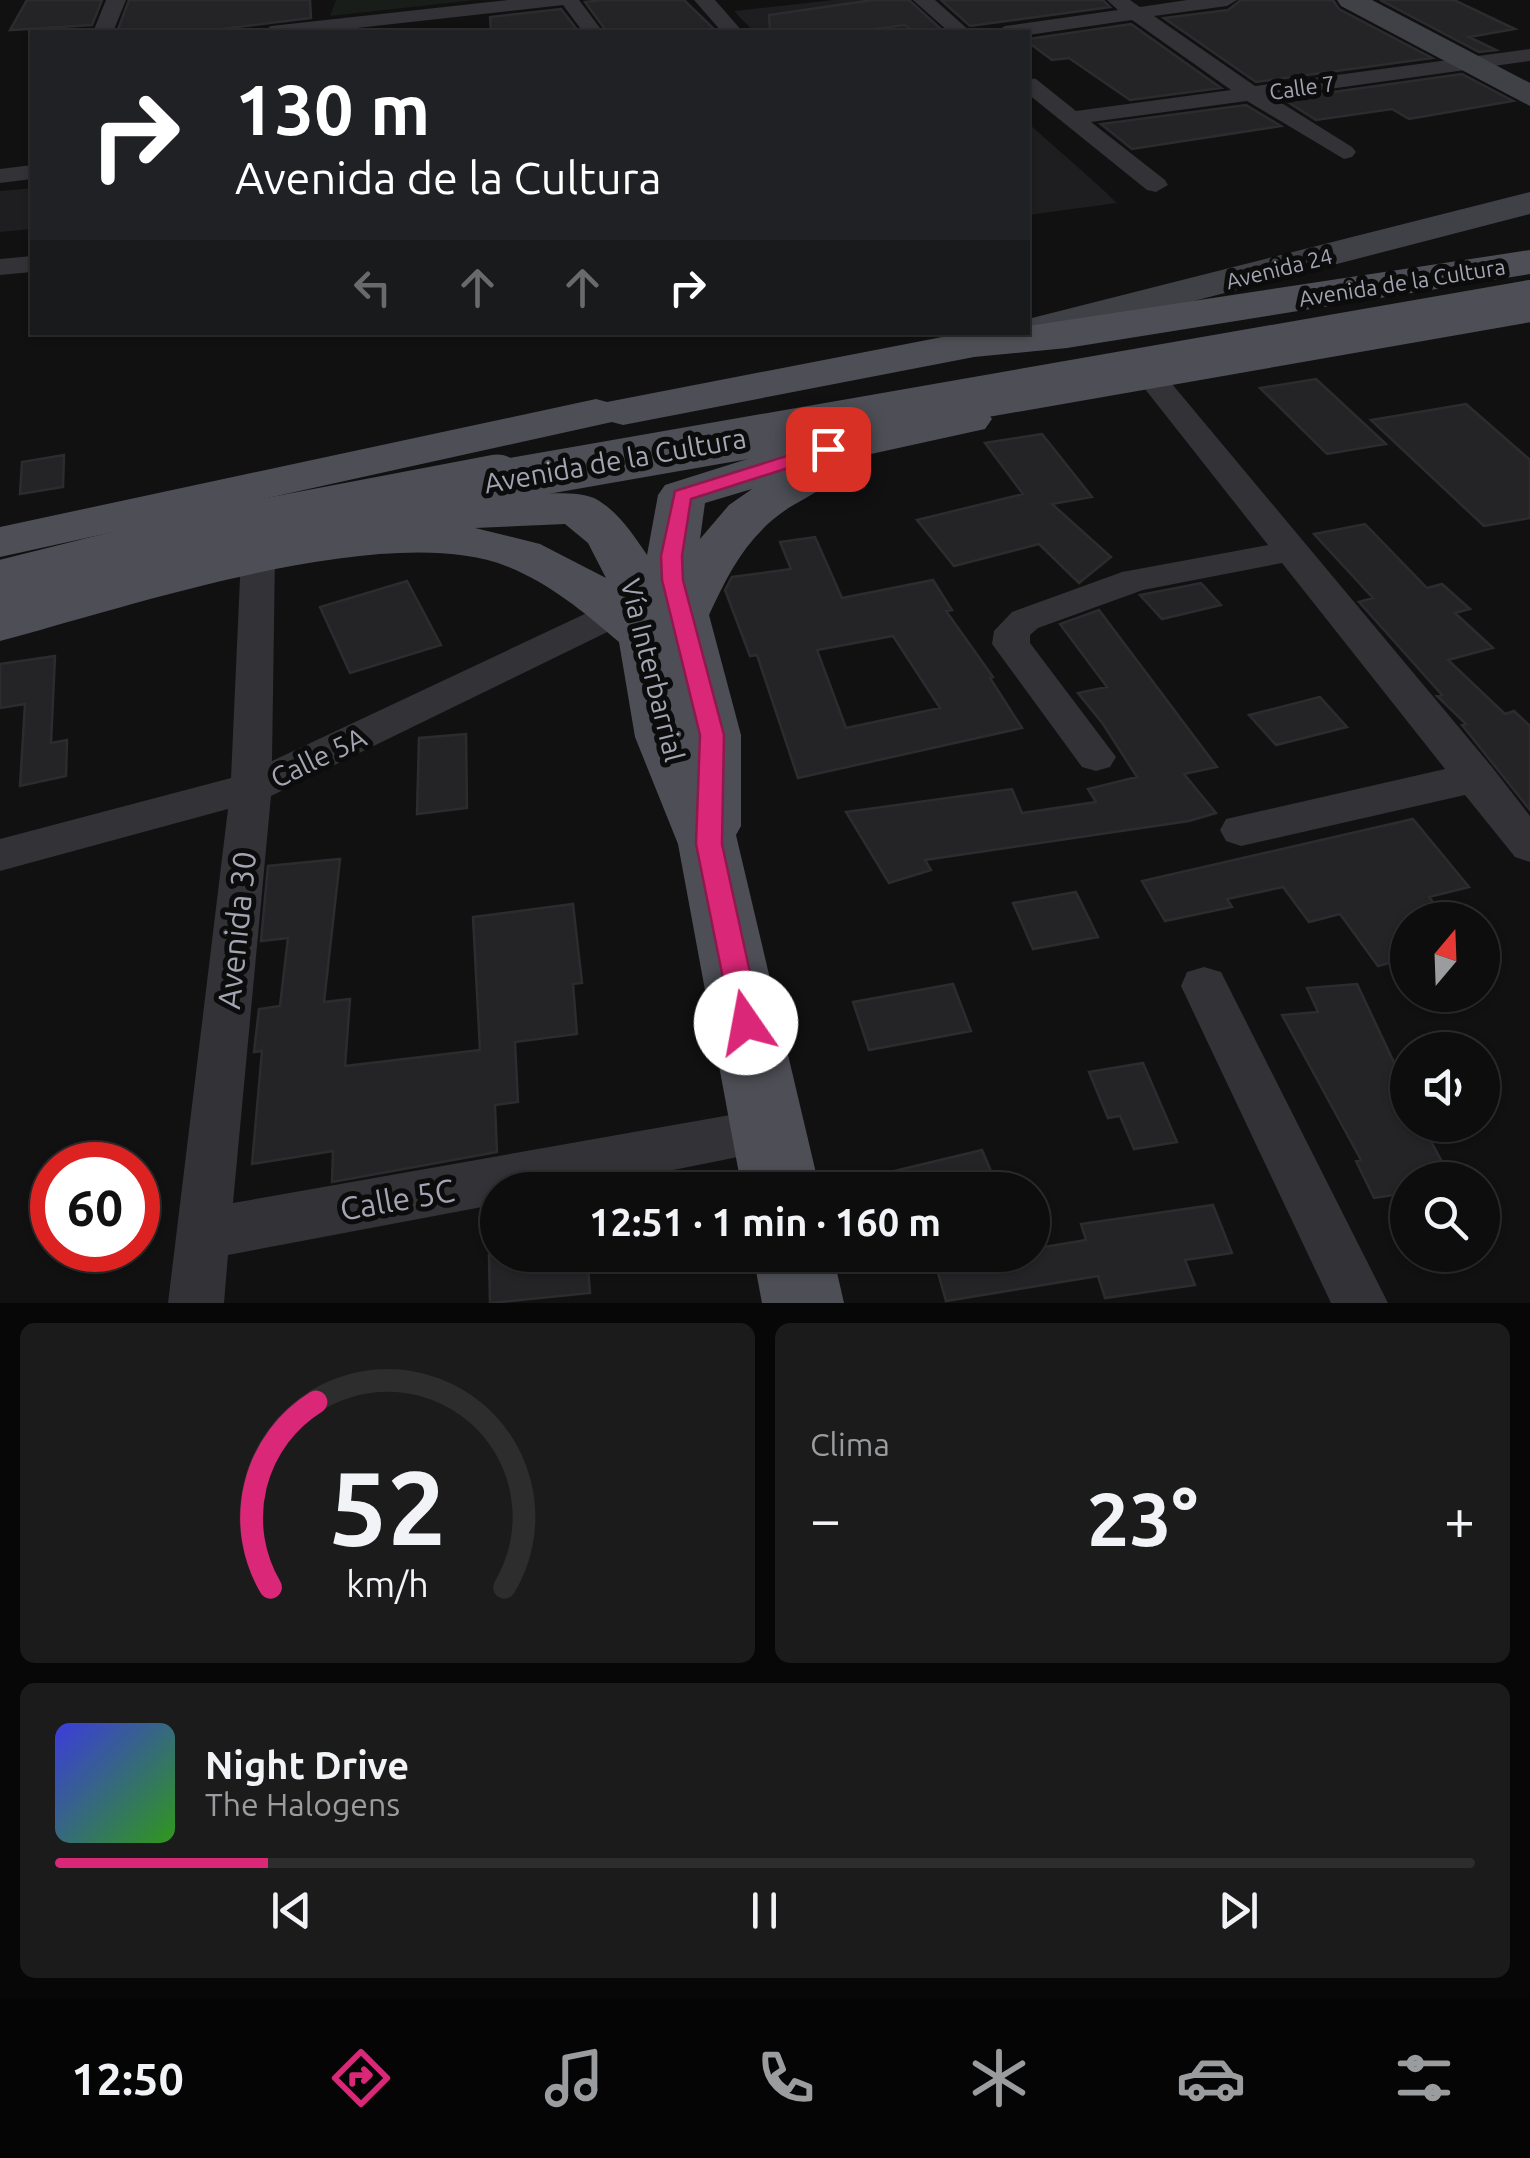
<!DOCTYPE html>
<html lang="es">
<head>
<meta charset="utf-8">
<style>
	body { margin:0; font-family:Ubuntu,sans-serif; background:#1b1b1c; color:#f1f3f6; height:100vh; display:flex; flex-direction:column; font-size:38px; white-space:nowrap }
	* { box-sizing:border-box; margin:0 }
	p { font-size:32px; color:#9a9c9e }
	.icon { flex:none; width:55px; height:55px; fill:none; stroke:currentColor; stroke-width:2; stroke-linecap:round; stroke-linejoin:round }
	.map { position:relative; height:1303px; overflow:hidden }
	.sheet { display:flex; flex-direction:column; gap:20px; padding:20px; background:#070708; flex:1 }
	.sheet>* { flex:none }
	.top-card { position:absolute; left:30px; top:30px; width:1000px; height:305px; border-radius:0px; box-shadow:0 2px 8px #0004,0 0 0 2px #2d2d2e; background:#202124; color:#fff; overflow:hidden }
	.needle { width:65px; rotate:19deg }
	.tools { position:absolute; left:1390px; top:902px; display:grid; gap:20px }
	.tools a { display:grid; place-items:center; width:110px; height:110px; border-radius:50%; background:#0d0d0e; box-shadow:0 2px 8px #0004,0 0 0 2px #2d2d2e; font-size:50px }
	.speed { position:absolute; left:30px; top:1142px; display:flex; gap:20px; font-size:50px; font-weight:700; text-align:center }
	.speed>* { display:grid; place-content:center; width:130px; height:130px; border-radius:50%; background:#0d0d0e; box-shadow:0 2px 8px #0004,0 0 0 2px #2d2d2e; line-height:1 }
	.speed .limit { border:15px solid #d22; background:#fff; color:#111 }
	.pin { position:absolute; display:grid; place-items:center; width:85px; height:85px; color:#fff; margin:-42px; border-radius:20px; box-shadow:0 5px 15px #0006 }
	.me { position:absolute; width:110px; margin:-55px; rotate:348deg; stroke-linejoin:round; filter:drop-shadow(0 0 8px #0008) }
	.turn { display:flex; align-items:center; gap:35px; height:210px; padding:0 40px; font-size:45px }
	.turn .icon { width:130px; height:130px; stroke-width:2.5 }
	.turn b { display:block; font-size:70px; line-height:85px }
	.lanes { display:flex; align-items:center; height:95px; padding:0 40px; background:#0003; justify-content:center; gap:50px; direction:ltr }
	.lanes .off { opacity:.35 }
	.big { font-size:75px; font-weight:700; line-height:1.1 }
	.sheet .card { flex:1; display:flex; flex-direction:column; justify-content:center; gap:15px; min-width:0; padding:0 35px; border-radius:15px; background:#1b1b1c }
	.sheet .dial { align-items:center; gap:0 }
	.dial svg { height:260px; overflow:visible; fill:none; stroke:#2d2d2e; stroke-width:7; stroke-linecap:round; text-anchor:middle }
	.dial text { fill:#f1f3f6; stroke:none }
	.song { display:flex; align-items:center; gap:30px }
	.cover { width:120px; height:120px; border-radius:15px; background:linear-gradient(135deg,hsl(240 70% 55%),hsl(110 70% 35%)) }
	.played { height:10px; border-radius:5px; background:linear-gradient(90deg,#db2777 15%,#2d2d2e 15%) }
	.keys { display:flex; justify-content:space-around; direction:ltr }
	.heat { display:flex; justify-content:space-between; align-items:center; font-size:55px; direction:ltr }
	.sheet .tiles { flex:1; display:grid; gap:20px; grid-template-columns:1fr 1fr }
	.card:last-child { grid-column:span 2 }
	.trip { position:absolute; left:480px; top:1172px; width:570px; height:100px; border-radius:50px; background:#0d0d0e; box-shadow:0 2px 8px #0004,0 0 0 2px #2d2d2e; font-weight:700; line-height:100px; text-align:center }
	.dock { display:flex; height:160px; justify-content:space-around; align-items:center; background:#050506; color:#9a9c9e }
	.dock .icon { width:70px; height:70px }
	.dock .current { color:#db2777 }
	.dock b { font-size:45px; color:#f1f3f6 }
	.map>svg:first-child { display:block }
	.built { fill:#1e1d1f }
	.green { fill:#181d19 }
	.building { fill:#242426; stroke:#2c2b2e; stroke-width:2.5; fill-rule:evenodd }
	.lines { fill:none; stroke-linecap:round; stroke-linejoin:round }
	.street { fill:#323237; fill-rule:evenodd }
	.secondary { fill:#404147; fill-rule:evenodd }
	.primary { fill:#4e4f56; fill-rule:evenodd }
	.primary-bridge-far1 { stroke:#4e4f56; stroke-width:42 }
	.primary-bridge { stroke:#4e4f56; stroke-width:55 }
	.route { fill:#db2777; stroke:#8e194d; stroke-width:2.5 }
	.labels { text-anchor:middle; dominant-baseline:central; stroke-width:10; stroke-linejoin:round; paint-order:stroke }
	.far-street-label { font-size:22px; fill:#a3a5b3; stroke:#0c0c0d }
	.street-label { font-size:28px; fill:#a3a5b3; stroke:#0c0c0d }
	.near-street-label { font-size:32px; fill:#a3a5b3; stroke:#0c0c0d }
</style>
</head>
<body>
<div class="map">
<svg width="1530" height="1303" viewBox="0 0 1530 1303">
	<rect width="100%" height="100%" fill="#111112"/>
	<path class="built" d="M833,0H904L941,31L754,32L734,11Z
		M1028,123L1099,186L1117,203L1028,215Z
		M32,188V229L0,232V191Z"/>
	<path class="green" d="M336,0H476L330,16Z"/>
	<path class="building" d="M27,0H102L92,25L10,30Z
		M129,0H310L311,18L197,32H117Z
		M601,0H684L717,32H607L585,2Z
		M873,0H909L942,30L914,32L905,25L850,32H770L769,15Z
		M941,0H1103L1110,7L970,26Z
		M1241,0H1333L1339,9L1432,58L1256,82L1164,18L1228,10Z
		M1380,0H1454L1515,29L1469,37L1496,50L1479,52Z
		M561,9L579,32H491L490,17Z
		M1131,24L1221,88L1130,100L1069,58L1052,60L1028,42V39Z
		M1462,74L1513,101L1409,119L1392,109L1316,120L1283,99Z
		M1246,105L1281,126L1132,149L1101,124Z
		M1316,379L1386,444L1327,454L1260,388Z
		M1466,404L1530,460V518L1484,526L1371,420Z
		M1042,434L1092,497L1052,504L1111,557L1079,583L1039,544L954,566L917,520L1023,494L985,443Z
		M64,455L63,487L20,494L22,462Z
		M1365,524L1427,588L1442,584L1470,609L1455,613L1493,648L1448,660L1505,714L1514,711L1530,726V810L1462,725L1466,724L1437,696L1442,695L1359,602L1373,598L1314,534Z
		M815,537L842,598L933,580L952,610L946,611L993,677L990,678L1022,728L798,778L757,655L750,656L725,590L732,577L791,569L780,542ZM893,636L940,708L846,728L817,650Z
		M407,581L441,645L350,673L320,607Z
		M1201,583L1221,605L1162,619L1140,595Z
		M1099,610L1217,767L1184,774L1216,813L1189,821L925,860L931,870L889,883L846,812L1012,789L1022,813L1096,802L1088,789L1137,777L1103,724L1078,693L1107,687L1060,624Z
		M55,656L51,743L67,740L66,776L20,786L25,704L0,708V664Z
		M1320,697L1347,727L1276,745L1249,715Z
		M466,734L467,808L417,814L419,738Z
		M1413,819L1469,887L1429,897L1447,920H1408V958L1378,966L1340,914L1309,922L1283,887L1227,899L1232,907L1165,921L1142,881Z
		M340,859L324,1002L350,999L345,1066L480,1050L473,917L573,904L582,983L573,984L577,1034L515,1042L518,1102L495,1105L497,1152L332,1182L333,1151L252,1164L262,1051L254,1052L259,1009L280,1006L288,938L261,941L268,866Z
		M1076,892L1098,937L1033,949L1013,903Z
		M953,984L971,1031L869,1050L853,1002Z
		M1357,984L1398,1071L1408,1069V1125H1422L1452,1180H1408V1193L1374,1198L1356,1161L1361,1160L1282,1015L1318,1012L1307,988Z
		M1143,1063L1177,1142L1134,1149L1120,1116L1108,1118L1089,1072Z
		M982,1150L999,1190H863L861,1179Z
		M1213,1205L1232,1253L1185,1260L1195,1285L1105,1298L1098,1276L946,1301L933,1255H1032V1249L1086,1240L1081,1224Z
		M489,1255H587L590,1293L490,1303Z"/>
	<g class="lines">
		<path class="street" d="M106,0H126L113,32H93Z
			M508,0H579L603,32H583L563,5L321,32H261L271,26Z
			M694,0H715L743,32H722Z
			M913,0H935L971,32H949Z
			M1107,0H1130L1140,7L1187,0H1237L1227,6L1154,16L1255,86L1530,49V61L1272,97L1352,147L1356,152L1352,157L1344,159L1247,101L1091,122L1165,180L1168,185L1156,192L1147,190L1028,94V78L1036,79L1076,111L1231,90L1132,20L1028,35L995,32L1005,26L1118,10Z
			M32,165V179L0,183V169Z
			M32,256V272L0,275V259Z
			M1156,375L1167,378L1492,767L1530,816V862L1515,857L1465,795L1241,846L1226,841L1220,830L1226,819L1445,769L1282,563L1143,590L1038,628L1030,635V643L1116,757L1110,767L1096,771L1082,767L992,644L994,631L1012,612L1122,572L1268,545L1141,384L1145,378Z
			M258,545L270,548L275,556L272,761L606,604L619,600L632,604L637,612L632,620L271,796L233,1203L769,1108L787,1115L794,1131L787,1147L574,1190H498V1204L228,1255L224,1303H168L228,809L0,871V839L231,778L241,556L246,548Z
			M1204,967L1221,972L1388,1303H1331L1181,986L1187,972Z"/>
		<path class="secondary" d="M1337,0H1372L1530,83V106L1341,6Z
			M1530,192V214L1028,344L1013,340L1008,332H1028V319Z"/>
		<path class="primary" d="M1530,250V274L1067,348L974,357L623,425L612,422L0,557V527L596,399L607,402L968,332H1028V326Z
			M969,405L985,409L992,419L985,429L830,463L837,473C824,492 798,500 780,514C745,540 727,576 709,615L741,735V826L736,835L820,1190H742L678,844L635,737L619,642C584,612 549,583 506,566C385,519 125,608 0,641V607L331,524L349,528L388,525L393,512C429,504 565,484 594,498C617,510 633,534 647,555L658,495L665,485L811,439ZM752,489L729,505L700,539L705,503ZM565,524L588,543L606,578L540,544L475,528Z
			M753,1255H833L844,1303H762Z"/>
		<path class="primary-bridge-far1" d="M483,484L1530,301"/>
		<path class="primary-bridge" d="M0,588L193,540L497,482"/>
	</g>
	<path class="route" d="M828,443L835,445V453L691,499L682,556L683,580L724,735L722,844L761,1023L757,1032L746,1035L736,1032L732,1023L696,844L700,735L662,580L661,556L675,491Z"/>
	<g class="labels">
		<g class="far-street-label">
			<text transform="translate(1302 87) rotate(-8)">Calle 7</text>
			<text transform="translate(1279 268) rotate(-14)">Avenida 24</text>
			<text transform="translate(1402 282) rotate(-9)">Avenida de la Cultura</text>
		</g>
		<g class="street-label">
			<text transform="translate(615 460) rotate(-10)">Avenida de la Cultura</text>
			<text transform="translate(653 670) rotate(76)">Vía Interbarrial</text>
			<text transform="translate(318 757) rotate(-26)">Calle 5A</text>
		</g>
		<g class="near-street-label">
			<text transform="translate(236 930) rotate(-84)">Avenida 30</text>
			<text transform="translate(397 1199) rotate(-10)">Calle 5C</text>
		</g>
	</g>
</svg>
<div class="tools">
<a><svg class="needle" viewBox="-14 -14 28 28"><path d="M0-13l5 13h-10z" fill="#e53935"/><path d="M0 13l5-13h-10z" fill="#9a9c9e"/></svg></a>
<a><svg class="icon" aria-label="sound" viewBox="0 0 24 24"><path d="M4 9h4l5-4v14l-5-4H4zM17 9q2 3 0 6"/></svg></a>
<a><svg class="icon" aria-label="search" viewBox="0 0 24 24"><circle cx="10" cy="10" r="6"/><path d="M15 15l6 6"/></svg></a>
</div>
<div class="speed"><div class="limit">60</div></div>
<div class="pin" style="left:828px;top:449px;background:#d93025"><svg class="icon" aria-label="arrive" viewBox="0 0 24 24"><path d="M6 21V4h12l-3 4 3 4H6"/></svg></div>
<svg class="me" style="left:746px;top:1023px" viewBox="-20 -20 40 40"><circle r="19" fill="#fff"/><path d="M0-13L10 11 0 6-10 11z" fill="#db2777"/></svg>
<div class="trip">12:51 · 1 min · 160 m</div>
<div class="top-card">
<div class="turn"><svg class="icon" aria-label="right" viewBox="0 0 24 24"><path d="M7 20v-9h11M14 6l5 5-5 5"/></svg><div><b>130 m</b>Avenida de la Cultura</div></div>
<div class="lanes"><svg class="icon off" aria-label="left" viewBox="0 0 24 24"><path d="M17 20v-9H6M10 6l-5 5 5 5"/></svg><svg class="icon off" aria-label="ahead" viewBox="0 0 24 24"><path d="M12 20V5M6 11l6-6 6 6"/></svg><svg class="icon off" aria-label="ahead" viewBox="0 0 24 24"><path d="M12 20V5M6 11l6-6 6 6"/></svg><svg class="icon" aria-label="right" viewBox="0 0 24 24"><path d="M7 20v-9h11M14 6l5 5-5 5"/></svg></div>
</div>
</div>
<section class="sheet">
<div class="tiles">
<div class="card dial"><svg viewBox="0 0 100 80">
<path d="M14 69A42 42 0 1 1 86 69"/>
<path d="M14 69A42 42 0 0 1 28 12" stroke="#db2777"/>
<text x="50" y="56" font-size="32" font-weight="700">52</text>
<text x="50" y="72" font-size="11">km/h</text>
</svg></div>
<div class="card"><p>Clima</p>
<div class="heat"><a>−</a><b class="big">23°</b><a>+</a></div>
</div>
<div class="card">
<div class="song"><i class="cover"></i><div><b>Night Drive</b><p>The Halogens</p></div></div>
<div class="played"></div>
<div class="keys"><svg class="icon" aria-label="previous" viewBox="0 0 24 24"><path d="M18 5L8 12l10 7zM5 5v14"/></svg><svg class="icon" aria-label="pause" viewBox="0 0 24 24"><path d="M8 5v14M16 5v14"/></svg><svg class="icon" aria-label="next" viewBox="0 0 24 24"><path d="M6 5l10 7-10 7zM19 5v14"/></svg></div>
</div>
</div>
</section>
<nav class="dock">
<b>12:50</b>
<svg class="icon current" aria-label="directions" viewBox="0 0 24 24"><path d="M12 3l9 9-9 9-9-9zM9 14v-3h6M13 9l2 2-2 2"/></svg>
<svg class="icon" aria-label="music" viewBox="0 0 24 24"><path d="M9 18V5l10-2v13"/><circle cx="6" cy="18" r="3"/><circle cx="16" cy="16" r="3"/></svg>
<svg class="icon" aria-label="phone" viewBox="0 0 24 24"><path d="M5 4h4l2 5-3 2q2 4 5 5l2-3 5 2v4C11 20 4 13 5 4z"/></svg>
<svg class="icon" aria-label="climate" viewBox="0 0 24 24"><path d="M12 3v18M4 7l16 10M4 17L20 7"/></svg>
<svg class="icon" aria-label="car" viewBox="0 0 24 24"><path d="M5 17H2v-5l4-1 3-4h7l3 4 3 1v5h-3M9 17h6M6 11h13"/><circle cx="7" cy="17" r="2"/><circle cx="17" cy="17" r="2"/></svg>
<svg class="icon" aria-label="filters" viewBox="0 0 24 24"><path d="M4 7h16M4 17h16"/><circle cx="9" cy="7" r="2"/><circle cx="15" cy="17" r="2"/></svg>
</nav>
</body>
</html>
